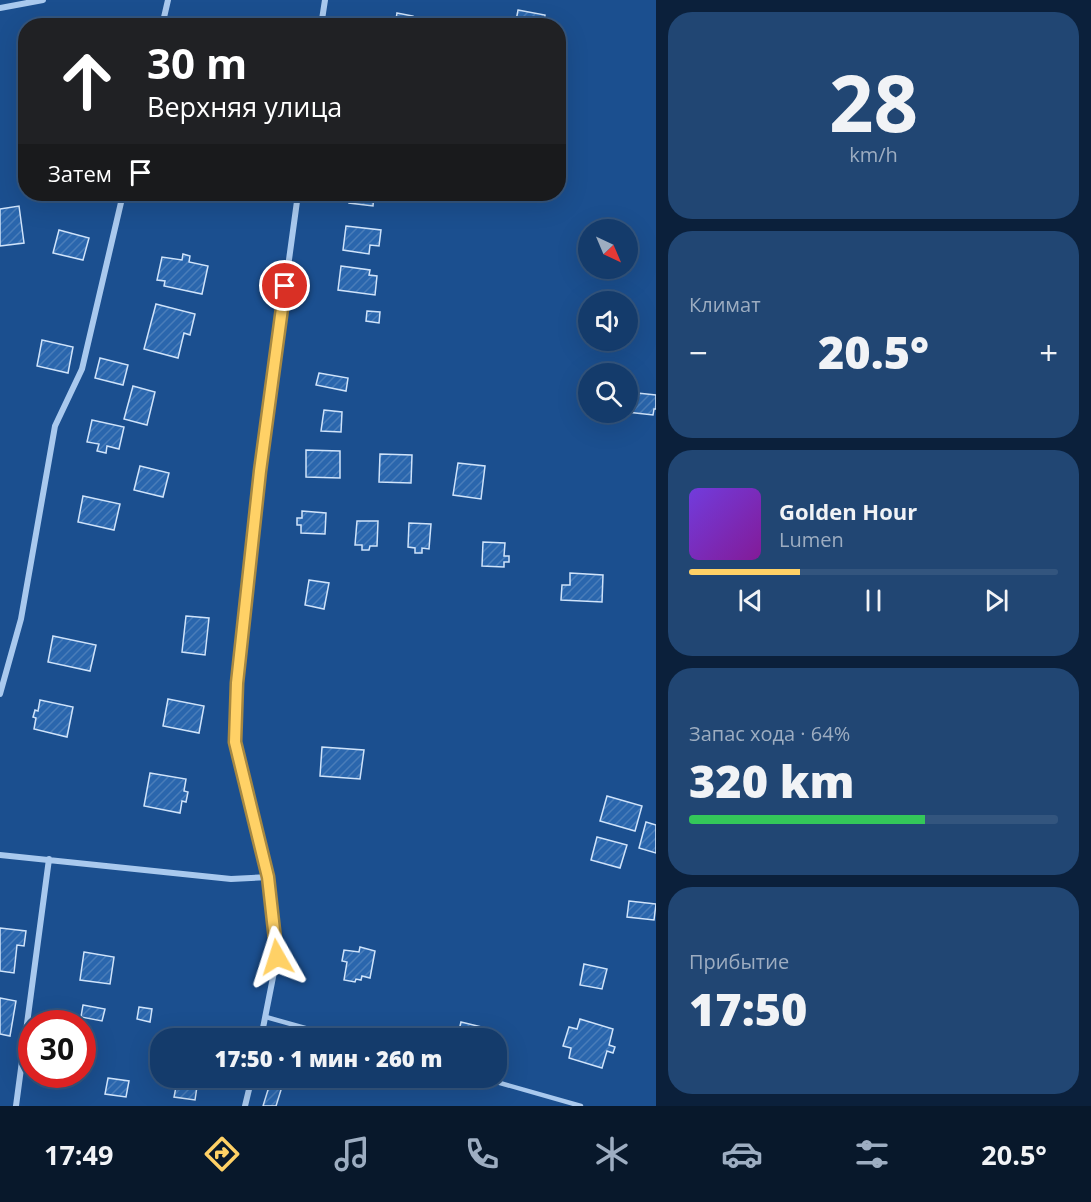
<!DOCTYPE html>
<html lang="ru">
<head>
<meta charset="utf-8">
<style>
	body { margin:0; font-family:"Open Sans",sans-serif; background:#214673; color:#f1f3f6; height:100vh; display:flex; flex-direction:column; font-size:22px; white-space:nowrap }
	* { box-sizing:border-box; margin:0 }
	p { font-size:20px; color:#9dadc1 }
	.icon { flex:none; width:33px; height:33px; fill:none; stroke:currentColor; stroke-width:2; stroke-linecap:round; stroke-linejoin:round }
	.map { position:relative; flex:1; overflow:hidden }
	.panel { display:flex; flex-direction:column; gap:12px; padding:12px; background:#0b203b; width:435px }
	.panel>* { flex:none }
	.hud { position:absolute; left:18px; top:18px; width:548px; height:183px; border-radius:24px; box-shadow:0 6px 24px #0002,0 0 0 2px #33557e; background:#202124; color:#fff; overflow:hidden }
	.needle { width:39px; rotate:136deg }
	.tools { position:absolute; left:578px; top:219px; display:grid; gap:12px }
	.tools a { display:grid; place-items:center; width:60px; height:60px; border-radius:50%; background:#143b6b; box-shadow:0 6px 24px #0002,0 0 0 2px #33557e; font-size:30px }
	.speed { position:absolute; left:18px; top:1010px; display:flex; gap:12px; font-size:30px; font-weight:700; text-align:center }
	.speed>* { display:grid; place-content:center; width:78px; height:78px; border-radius:50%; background:#143b6b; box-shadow:0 6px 24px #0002,0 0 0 2px #33557e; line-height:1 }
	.speed .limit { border:9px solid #d22; background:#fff; color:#111 }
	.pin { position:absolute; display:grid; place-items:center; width:51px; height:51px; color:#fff; margin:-26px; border:3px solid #fff; border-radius:50%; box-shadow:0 2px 6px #0007 }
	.me { position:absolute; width:66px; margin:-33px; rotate:354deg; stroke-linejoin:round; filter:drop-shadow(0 0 4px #0008) }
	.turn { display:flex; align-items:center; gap:21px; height:126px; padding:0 30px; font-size:27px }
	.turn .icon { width:78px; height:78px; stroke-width:2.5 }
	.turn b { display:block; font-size:42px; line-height:51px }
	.then { display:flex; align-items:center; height:57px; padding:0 30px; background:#0003; gap:12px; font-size:22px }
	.big { font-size:45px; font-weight:800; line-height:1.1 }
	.panel .widget { flex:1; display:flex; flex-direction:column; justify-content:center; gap:9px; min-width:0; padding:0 21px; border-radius:24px; background:#214673 }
	.panel .dial { align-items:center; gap:0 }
	.dial b { font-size:78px; line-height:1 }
	.song { display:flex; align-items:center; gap:18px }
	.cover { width:72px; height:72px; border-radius:9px; background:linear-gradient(135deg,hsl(260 70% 55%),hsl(290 70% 35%)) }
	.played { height:6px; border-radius:3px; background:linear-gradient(90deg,#ffd166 30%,#33557e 30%) }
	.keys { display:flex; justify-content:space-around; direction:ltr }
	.heat { display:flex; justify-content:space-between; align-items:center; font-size:33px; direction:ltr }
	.charge { height:9px; border-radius:4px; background:linear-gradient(90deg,#34c759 64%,#33557e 0) }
	.trip { position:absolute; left:150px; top:1028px; width:357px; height:60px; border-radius:24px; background:#143b6b; box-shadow:0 6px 24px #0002,0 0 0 2px #33557e; font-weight:800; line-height:60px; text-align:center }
	.tab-bar { display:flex; height:96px; justify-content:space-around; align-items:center; background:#08182b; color:#9dadc1 }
	.tab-bar .icon { width:42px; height:42px }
	.tab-bar .selected { color:#ffd166 }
	.tab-bar b { font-size:27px; color:#f1f3f6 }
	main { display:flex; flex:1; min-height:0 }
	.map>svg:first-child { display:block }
	.building { fill:url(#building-hatch); stroke:#cfe3fa; stroke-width:1.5 }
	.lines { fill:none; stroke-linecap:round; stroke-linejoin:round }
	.service { stroke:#a9c9ee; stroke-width:4.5 }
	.minor { stroke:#a9c9ee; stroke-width:6 }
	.route-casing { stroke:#a68842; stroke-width:15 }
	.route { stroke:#ffd166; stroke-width:10 }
</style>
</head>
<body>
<main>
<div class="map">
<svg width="656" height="1106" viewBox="0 0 656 1106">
	<defs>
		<pattern id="building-hatch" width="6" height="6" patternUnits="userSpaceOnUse" patternTransform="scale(1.5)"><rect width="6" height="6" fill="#2a66ad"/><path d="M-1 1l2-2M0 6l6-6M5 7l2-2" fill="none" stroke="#4a7db9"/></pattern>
	</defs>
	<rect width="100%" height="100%" fill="#1b4f8f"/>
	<path class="building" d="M518,10L545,15L544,25L547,26H515Z
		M397,13L413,16L412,26H395Z
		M362,20L384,26H361Z
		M350,194H374L373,206L349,203Z
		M19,206L24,243L0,246V209Z
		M346,226L381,230L379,246L370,245L369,254L343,250Z
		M59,230L89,238L83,260L53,253Z
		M183,254L190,256L189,262L208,266L202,294L164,286L165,281L157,280L162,257L182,260Z
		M341,266L370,270L369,275L377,276L375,295L338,290Z
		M156,304L195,314L190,335L184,333L178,358L144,349Z
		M367,311L380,312L379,323L366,321Z
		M42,340L73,347L68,373L37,366Z
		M100,358L128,365L123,385L95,378Z
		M319,373L348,378L346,391L316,385Z
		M133,386L155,392L147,425L124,419Z
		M628,392L656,395V409H654L653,415L627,412Z
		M324,410L342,412L341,432L321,431Z
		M92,420L124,427L119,449L107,446L106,453L97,451L99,444L87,442Z
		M306,450L340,451V478L306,477Z
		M380,454L412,455L411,483L379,482Z
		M458,463L485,466L481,499L453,495Z
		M140,466L169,473L163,497L134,490Z
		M83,496L120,504L114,530L78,522Z
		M302,511L326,513L325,534L301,533V525H297V518H302Z
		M357,521H378L377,546H370L369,550H362V545H355Z
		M409,523L431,524L429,549L422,548V553H415V548L408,547Z
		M483,542L505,543L504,556H509V562H504V567L482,566Z
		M570,573L603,575L602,602L561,600L562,585H570Z
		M309,580L329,583L324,609L305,605Z
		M186,616L209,618L205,655L182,652Z
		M53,636L96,645L90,671L48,662Z
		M168,699L204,706L199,733L163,726Z
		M40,700L73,707L67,737L34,729L36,718L33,717L35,710L38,711Z
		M322,747L364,750L360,779L320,776Z
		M150,773L186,779L184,791L188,792L186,802L182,801L180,813L144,806Z
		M607,796L642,806L635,831L600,821Z
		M646,822L656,825V853L639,848Z
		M597,837L627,845L620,868L591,860Z
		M629,901L656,904L654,920L627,917Z
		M0,928L26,931L24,946L17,945L14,973L0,971Z
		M360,947L375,951L370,978L362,976L361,980L356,979L355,982L344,980L347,962L342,961L344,950L359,952Z
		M84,952L114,957L110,984L80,980Z
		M584,964L607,969L602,989L580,985Z
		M0,998L16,1001L10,1036L0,1034Z
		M83,1005L105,1009L102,1021L81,1017Z
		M139,1007L152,1009L150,1022L137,1019Z
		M580,1019L613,1029L609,1045L615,1047L613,1053L607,1051L602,1068L569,1058L571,1048L563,1046L569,1027L577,1029Z
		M461,1022L486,1028L484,1038H457Z
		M178,1077L198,1080L195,1100L174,1097Z
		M272,1077H285L276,1106H263Z
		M108,1078L129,1081L126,1097L105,1094Z"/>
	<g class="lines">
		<path class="service" d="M266,1017L341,1038
			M479,1077L581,1106"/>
		<path class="minor" d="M0,8L43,0
			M162,26L168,0
			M321,26L325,0
			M0,694L21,619L55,426L82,369L123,194
			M0,855L231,879L269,877
			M261,1038L277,957L269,877L235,742L237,683L260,471L298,194
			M16,1106L49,859
			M245,1106L252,1077"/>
	</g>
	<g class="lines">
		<defs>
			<path id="route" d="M277,957L268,877L235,742L237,683L260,471L285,286"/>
		</defs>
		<use href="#route" class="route-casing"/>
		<use href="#route" class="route"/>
	</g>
</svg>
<div class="tools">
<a><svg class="needle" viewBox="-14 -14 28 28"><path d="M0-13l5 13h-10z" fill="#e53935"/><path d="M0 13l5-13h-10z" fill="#9dadc1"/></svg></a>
<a><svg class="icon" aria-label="sound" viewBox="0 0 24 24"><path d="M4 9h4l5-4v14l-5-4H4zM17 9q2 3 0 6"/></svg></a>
<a><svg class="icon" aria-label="search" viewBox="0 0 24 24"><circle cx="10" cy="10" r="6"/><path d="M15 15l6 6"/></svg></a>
</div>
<div class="speed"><div class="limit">30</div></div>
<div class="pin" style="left:285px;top:286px;background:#d93025"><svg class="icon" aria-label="arrive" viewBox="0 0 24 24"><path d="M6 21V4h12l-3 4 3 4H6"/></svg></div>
<svg class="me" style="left:277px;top:957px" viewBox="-20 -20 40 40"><path d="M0-17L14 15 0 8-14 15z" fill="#ffd166" stroke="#fff" stroke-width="4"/></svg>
<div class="trip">17:50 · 1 мин · 260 m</div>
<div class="hud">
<div class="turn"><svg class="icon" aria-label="ahead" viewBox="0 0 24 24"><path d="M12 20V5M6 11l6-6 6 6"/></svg><div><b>30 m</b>Верхняя улица</div></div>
<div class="then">Затем<svg class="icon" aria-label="arrive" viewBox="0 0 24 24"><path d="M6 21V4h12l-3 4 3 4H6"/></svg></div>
</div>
</div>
<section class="panel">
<div class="widget dial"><b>28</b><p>km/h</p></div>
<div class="widget"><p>Климат</p>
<div class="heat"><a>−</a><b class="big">20.5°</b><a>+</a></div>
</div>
<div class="widget">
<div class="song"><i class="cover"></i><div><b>Golden Hour</b><p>Lumen</p></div></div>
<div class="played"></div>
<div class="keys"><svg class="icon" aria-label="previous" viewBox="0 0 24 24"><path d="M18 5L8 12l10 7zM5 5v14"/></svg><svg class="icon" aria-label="pause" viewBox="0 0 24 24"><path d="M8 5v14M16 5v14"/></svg><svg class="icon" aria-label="next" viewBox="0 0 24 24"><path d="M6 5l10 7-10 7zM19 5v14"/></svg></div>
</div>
<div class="widget"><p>Запас хода · 64%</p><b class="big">320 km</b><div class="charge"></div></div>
<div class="widget"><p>Прибытие</p><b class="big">17:50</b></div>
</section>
</main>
<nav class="tab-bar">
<b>17:49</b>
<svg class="icon selected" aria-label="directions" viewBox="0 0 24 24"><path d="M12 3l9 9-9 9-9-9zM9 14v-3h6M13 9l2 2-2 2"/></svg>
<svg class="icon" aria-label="music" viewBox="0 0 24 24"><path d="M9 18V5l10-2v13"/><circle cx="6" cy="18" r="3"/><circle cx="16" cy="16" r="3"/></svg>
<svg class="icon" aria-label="phone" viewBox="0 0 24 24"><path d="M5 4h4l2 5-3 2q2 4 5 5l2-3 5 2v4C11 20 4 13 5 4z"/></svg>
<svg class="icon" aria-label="climate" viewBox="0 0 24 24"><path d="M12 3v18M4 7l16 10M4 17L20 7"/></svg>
<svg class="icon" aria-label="car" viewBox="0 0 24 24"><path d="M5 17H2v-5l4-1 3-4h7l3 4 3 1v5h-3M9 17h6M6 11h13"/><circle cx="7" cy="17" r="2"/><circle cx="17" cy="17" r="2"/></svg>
<svg class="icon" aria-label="filters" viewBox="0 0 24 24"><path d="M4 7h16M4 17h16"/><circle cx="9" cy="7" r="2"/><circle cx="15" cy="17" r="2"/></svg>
<b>20.5°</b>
</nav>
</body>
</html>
